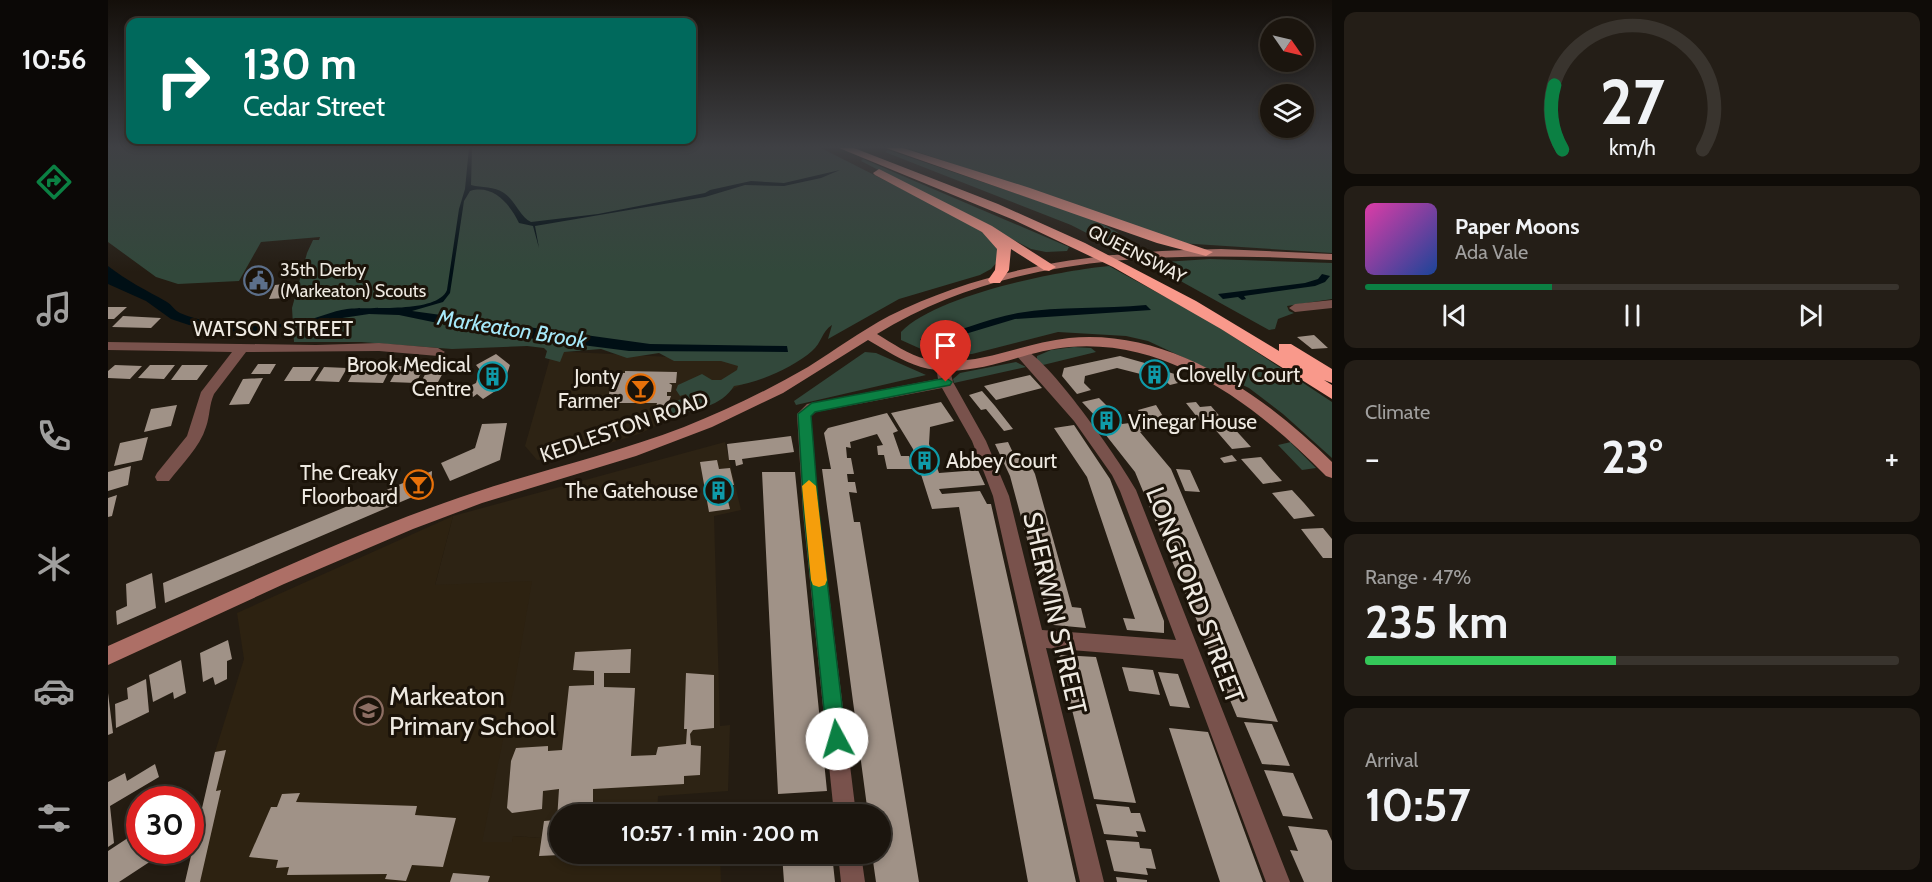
<!DOCTYPE html>
<html lang="en">
<head>
<meta charset="utf-8">
<style>
	body { margin:0; font-family:Cabin,sans-serif; background:#241e17; color:#f1f3f6; height:100vh; display:flex; flex-direction:column; font-size:22px; white-space:nowrap }
	* { box-sizing:border-box; margin:0 }
	p { font-size:20px; color:#a09f9e }
	.icon { flex:none; width:33px; height:33px; fill:none; stroke:currentColor; stroke-width:2; stroke-linecap:round; stroke-linejoin:round }
	.map { position:relative; flex:1; overflow:hidden }
	.panel { display:flex; flex-direction:column; gap:12px; padding:12px; background:#0f0c08; width:600px }
	.panel>* { flex:none }
	.guide { position:absolute; left:18px; top:18px; width:570px; height:126px; border-radius:12px; box-shadow:0 3px 9px #0003,0 0 0 2px #39342e; background:#00695c; color:#fff; overflow:hidden }
	.needle { width:39px; rotate:124deg }
	.controls { position:absolute; left:1152px; top:18px; display:grid; gap:12px }
	.controls a { display:grid; place-items:center; width:54px; height:54px; border-radius:50%; background:#1b150e; box-shadow:0 3px 9px #0003,0 0 0 2px #39342e; font-size:30px }
	.speed { position:absolute; left:18px; top:786px; display:flex; gap:12px; font-size:30px; font-weight:700; text-align:center }
	.speed>* { display:grid; place-content:center; width:78px; height:78px; border-radius:50%; background:#1b150e; box-shadow:0 3px 9px #0003,0 0 0 2px #39342e; line-height:1 }
	.speed .limit { border:9px solid #d22; background:#fff; color:#111 }
	.pin { position:absolute; display:grid; place-items:center; width:51px; height:51px; color:#fff; margin:-62px -26px; border-radius:50% 50% 50% 0; rotate:-45deg; box-shadow:0 0 6px #0007 }
	.pin .icon { rotate:45deg }
	.me { position:absolute; width:66px; margin:-33px; rotate:354deg; stroke-linejoin:round; filter:drop-shadow(0 0 4px #0008) }
	.turn { display:flex; align-items:center; gap:21px; height:126px; padding:0 18px; font-size:27px }
	.turn .icon { width:78px; height:78px; stroke-width:2.5 }
	.turn b { display:block; font-size:42px; line-height:51px }
	.big { font-size:45px; font-weight:700; line-height:1.1 }
	.panel .widget { flex:1; display:flex; flex-direction:column; justify-content:center; gap:9px; min-width:0; padding:0 21px; border-radius:12px; background:#241e17 }
	.panel .dial { align-items:center; gap:0 }
	.dial svg { height:156px; overflow:visible; fill:none; stroke:#39342e; stroke-width:7; stroke-linecap:round; text-anchor:middle }
	.dial text { fill:#f1f3f6; stroke:none }
	.song { display:flex; align-items:center; gap:18px }
	.cover { width:72px; height:72px; border-radius:9px; background:linear-gradient(135deg,hsl(320 70% 55%),hsl(220 70% 35%)) }
	.played { height:6px; border-radius:3px; background:linear-gradient(90deg,#0b8043 35%,#39342e 35%) }
	.keys { display:flex; justify-content:space-around; direction:ltr }
	.heat { display:flex; justify-content:space-between; align-items:center; font-size:33px; direction:ltr }
	.charge { height:9px; border-radius:4px; background:linear-gradient(90deg,#34c759 47%,#39342e 0) }
	.trip { position:absolute; left:441px; top:804px; width:342px; height:60px; border-radius:30px; background:#1b150e; box-shadow:0 3px 9px #0003,0 0 0 2px #39342e; font-weight:700; line-height:60px; text-align:center }
	main { display:flex; flex:1; min-height:0 }
	.menu { display:flex; flex-direction:column; width:108px; justify-content:space-around; align-items:center; background:#0b0806; color:#a09f9e }
	.menu .icon { width:42px; height:42px }
	.menu .on { color:#0b8043 }
	.menu b { font-size:27px; color:#f1f3f6 }
	.map>svg:first-child { display:block }
	.commercial { fill:#2d2314 }
	.built { fill:#2d2211 }
	.green { fill:#32483b }
	.water { fill:#000f15 }
	.building { fill:#a09287 }
	.lines { fill:none; stroke-linecap:round; stroke-linejoin:round }
	.street { fill:#79524c; fill-rule:evenodd }
	.secondary { fill:#ad6f66; fill-rule:evenodd }
	.highway { fill:#f9998b; fill-rule:evenodd }
	.route { fill:#0b8043; stroke:#07532c; stroke-width:1.5 }
	.slow { fill:#f59e0b }
	.labels { text-anchor:middle; dominant-baseline:central; stroke-width:6; stroke-linejoin:round; paint-order:stroke }
	.far-street-label { font-size:18px; fill:#eee9e1; stroke:#1b1309 }
	.far-poi-label { font-size:18px; fill:#eee9e1; stroke:#1b1309; text-anchor:start }
	.street-label { font-size:21px; fill:#eee9e1; stroke:#1b1309 }
	.poi-label { font-size:21px; fill:#eee9e1; stroke:#1b1309; text-anchor:end }
	.water-label { font-size:22px; font-style:italic; fill:#a6e9fa; stroke:#1b1309 }
	.near-street-label { font-size:26px; fill:#eee9e1; stroke:#1b1309 }
	.near-poi-label { font-size:26px; fill:#eee9e1; stroke:#1b1309; text-anchor:start }
</style>
</head>
<body>
<main>
<nav class="menu">
<b>10:56</b>
<svg class="icon on" aria-label="directions" viewBox="0 0 24 24"><path d="M12 3l9 9-9 9-9-9zM9 14v-3h6M13 9l2 2-2 2"/></svg>
<svg class="icon" aria-label="music" viewBox="0 0 24 24"><path d="M9 18V5l10-2v13"/><circle cx="6" cy="18" r="3"/><circle cx="16" cy="16" r="3"/></svg>
<svg class="icon" aria-label="phone" viewBox="0 0 24 24"><path d="M5 4h4l2 5-3 2q2 4 5 5l2-3 5 2v4C11 20 4 13 5 4z"/></svg>
<svg class="icon" aria-label="climate" viewBox="0 0 24 24"><path d="M12 3v18M4 7l16 10M4 17L20 7"/></svg>
<svg class="icon" aria-label="car" viewBox="0 0 24 24"><path d="M5 17H2v-5l4-1 3-4h7l3 4 3 1v5h-3M9 17h6M6 11h13"/><circle cx="7" cy="17" r="2"/><circle cx="17" cy="17" r="2"/></svg>
<svg class="icon" aria-label="filters" viewBox="0 0 24 24"><path d="M4 7h16M4 17h16"/><circle cx="9" cy="7" r="2"/><circle cx="15" cy="17" r="2"/></svg>
</nav>
<div class="map">
<svg width="1224" height="882" viewBox="0 0 1224 882">
	<rect width="100%" height="100%" fill="#241c12"/>
	<path class="commercial" d="M444,351L679,363L531,434L454,458L429,460L417,446Z
		M617,442L633,510L606,516L612,726L622,725L620,791L550,796L549,814H452V854H513L431,856L433,838L406,836L404,842H374L327,585L345,516Z"/>
	<path class="built" d="M345,516L327,585L424,581L407,681L374,842H404L405,836L433,838L432,856L612,854L613,882H77L107,752L136,659L129,613Z"/>
	<path class="green" d="M0,148H713L871,228L889,244L890,261L883,269L872,275L791,299L720,339L724,325C713,332 714,343 704,351C686,367 650,383 626,386C614,406 586,411 566,415L557,407L579,396L578,394L572,396L568,390L570,385L594,374L604,380H613L629,370L630,366L613,361H566L551,353L519,358L493,349L456,352L452,362L437,358L439,351L436,348L419,346L344,349L253,342H186L184,308L199,253L205,240H211L212,237L153,242L131,281L70,284L48,277L0,242Z
		M799,148H1224V253L1071,243Z
		M780,150L987,220L1009,232L1020,244L1006,247L963,225L777,152Z
		M755,159L961,247L959,251L938,252L923,249L753,161Z
		M1102,259L1224,263V299L1179,306L1181,311L1186,313L1170,319L1167,329L1161,330L1040,263Z
		M1001,266L1103,322L1224,402V458L1175,414L1141,388L1040,341L1018,336L950,332L864,354L840,355L822,353L793,340V332C829,295 949,271 1001,266Z
		M966,347L983,348L988,352L935,365L929,360V356L943,350Z
		M757,352L768,353L818,375L688,405L686,401Z
		M908,362L918,367L846,383L845,379L852,373Z
		M1183,442V443L1208,468L1194,470L1170,445Z"/>
	<path class="water" d="M361,148H364L363,185C374,188 386,186 396,193C407,200 412,217 423,222L490,214L597,193L602,190L643,181L676,183L732,170L713,178L676,186L637,185L597,197L427,226L431,248L425,226L411,223C402,204 385,184 362,191L356,201L342,293L335,302L304,311L542,344L679,346L680,352L521,351L373,332L291,315L261,314L135,333L81,325L63,319L38,301L0,284V266C19,281 38,290 59,302C64,305 66,310 72,313C105,328 160,327 195,321C210,318 224,311 239,309C262,306 329,314 339,290L351,209L357,189Z
		M1214,274L1222,276L1217,282L1207,286L1136,296L1138,299L1134,300L1130,297L1115,299L1110,294L1197,283L1210,279Z
		M1038,305L1043,310L907,319L824,344H815L812,339C846,335 876,319 910,313C952,306 996,309 1038,305Z"/>
	<path class="building" d="M184,283L177,298L161,299L167,285Z
		M0,307H19L6,319H0Z
		M15,316L53,318L43,328L4,327Z
		M1206,335L1220,348L1204,349L1189,337Z
		M388,354L402,365L395,386L375,399L369,394L365,397L356,389L368,383L372,370L368,365Z
		M1012,356L1058,369L1057,371L1073,376L1078,381L1062,385L1056,380L1009,368L977,376L976,383L983,390L969,394L954,376L956,368Z
		M150,364H168L162,374H143Z
		M7,365L34,366L22,379L0,378V371Z
		M42,365H67L56,379L30,378Z
		M74,365H100L89,380H63Z
		M291,366L316,367L308,383L282,382Z
		M185,367H211L202,381H176Z
		M216,367L239,368L231,382L207,381Z
		M247,369H282L275,383L240,382Z
		M320,369H337L330,382H313Z
		M517,371L569,372L568,383H561L564,385L563,392H559V396H563L559,407H548L549,403H510L511,396L501,394L505,373H517Z
		M922,375L934,388L888,400L876,386Z
		M155,378L141,404L121,405L135,379Z
		M874,391L887,406L905,429L896,431L878,409L873,410L861,395Z
		M991,398L1007,414L989,418L974,402Z
		M833,402L846,421L822,427L821,444L831,473L870,470L877,485L831,489L834,494L872,491L879,504H883L968,882H920L851,507L824,509L805,449L783,413Z
		M1088,402L1092,407L1103,406L1115,420L1093,422L1078,403Z
		M69,405L63,426L36,432L43,409Z
		M1048,405L1061,426L1032,432L1063,469L1170,722L1129,717L1027,472L986,420L1007,416L1014,424L1037,421L1030,410Z
		M779,413L790,431L785,433L793,456H801L805,469H779L776,455H770L769,446L775,445L769,434L742,442L743,448L738,447L739,458H743L746,474H739L740,482H747L749,493L741,492L746,522H752L811,882H768L764,854H772V814H760L714,469H723L716,433L720,428Z
		M399,423L392,460L342,481L333,463L367,448L374,424Z
		M966,425L1002,479L1056,621V633L1019,630L1015,618L1027,619L979,477L946,428Z
		M1123,425L1143,447L1124,449L1105,427Z
		M683,436L686,452L634,459L635,464L628,466L627,460H621L619,444Z
		M40,437L34,460L6,466L12,443Z
		M900,442L907,457L918,456L927,474L964,607L973,608L978,628L946,625L941,621L902,476L887,444Z
		M1124,455L1129,461L1116,463L1112,458Z
		M1153,457L1163,469L1174,481L1155,484L1133,459Z
		M609,460L611,469L622,468L626,485H622L625,496L619,497L622,509L601,512L592,462Z
		M23,466L20,485L0,491V472Z
		M1068,469L1082,470L1092,492L1077,491Z
		M324,471L323,489L57,603L55,583Z
		M654,472H687L719,791L670,794Z
		M1184,490L1196,503L1207,516L1186,519L1164,493Z
		M9,495L4,516L0,517V498Z
		M1215,528L1224,539V558H1215L1193,529Z
		M44,573L48,608L9,625L8,611L19,606L18,584Z
		M120,640L124,659L119,661V679L107,685L105,677L95,682L92,653Z
		M523,649L522,673H496V687L527,688L523,756L548,755L550,747L578,744L579,729H576L578,673L606,675V728L585,730L582,734L583,745L593,746L592,775L576,776V784L485,789V805H460L459,814H452V855L431,856L436,821L449,820L451,789L435,791L434,809L404,813L399,808L403,761L408,748L440,746V751L454,750L461,686L486,685V671L465,670L467,652Z
		M953,655L988,657L1028,803L986,799L951,657Z
		M73,660L78,693L66,699L65,692L45,702L41,675Z
		M1014,667L1045,670L1052,695L1021,691Z
		M1050,672L1070,674L1082,708L1062,706Z
		M38,679L41,712L8,728L7,704L20,699L19,688Z
		M0,693L5,733L0,735Z
		M1136,722L1164,724L1182,766L1154,764Z
		M1061,728L1100,732L1155,882H1112Z
		M118,750L108,791L113,790L92,882H77L107,752Z
		M47,764L51,777L2,806L6,843L0,847V782L17,773L19,781Z
		M1156,770L1185,773L1205,819L1175,816Z
		M192,793L188,802L309,806L307,815L348,818L335,867L304,865L298,881L277,879L279,874L179,875L181,867L168,868L170,860L141,857L163,807H169L174,794Z
		M988,804L1021,807L1023,813H1032L1038,832L1028,831L1030,837L996,834Z
		M1180,826L1219,830L1224,841V882H1196L1182,850L1190,851Z
		M32,830V850H40L43,861L11,882H0V851Z
		M998,840L1031,842L1032,848L1043,849L1048,869L1038,868L1040,875L1006,871Z
		M674,854H724L727,882H676Z
		M345,873L382,876L380,882H342Z
		M1008,877L1039,880V882H1009Z"/>
	<g class="lines">
		<path class="street" d="M1224,300V308L1187,312L1181,308L1187,304Z
			M0,342L208,345L271,343L330,348L337,352L330,356L271,351L138,352L106,394C101,405 102,416 98,427C92,447 73,465 61,481H49L47,477L49,473L79,436L93,392L124,352L0,350Z
			M913,348C938,354 1014,464 1028,490L1182,882H1158L1075,659L938,648L996,882H972L885,496L864,441L834,388L708,412L703,416L711,513L748,814H726L695,513L689,414L699,404L830,379L828,366L830,363H840L845,382L878,441L901,496L934,630L1068,640L1012,491L1004,475L966,421L908,355L906,352Z
			M730,854H753L757,882H733Z"/>
		<path class="secondary" d="M1113,249L1224,254V260C1071,252 904,250 769,334C784,343 801,355 818,359C867,369 913,343 961,338C1062,328 1156,395 1224,462V478L1218,476C1151,408 1063,338 961,347C912,351 864,381 813,367C794,361 777,350 760,340L675,393L604,427L528,456L374,503L305,529L176,584L0,665V646C111,597 221,544 336,503C415,474 498,457 576,427C619,410 660,390 700,367C727,350 753,331 781,316C885,264 997,251 1113,249Z"/>
		<path class="highway" d="M731,148H746L890,204L977,243L1088,301L1171,351V344H1183L1224,369V383L1216,380L1224,385V399L1113,329L1005,267L906,220Z
			M778,148H795L922,188L1105,252L1098,256L1049,243Z
			M771,169L884,226L948,267L941,271L936,270L903,249L901,270L892,283H882L880,280L887,270L889,249L874,232L767,175L765,173Z"/>
	</g>
	<linearGradient id="sky" x2="0" y2="1"><stop stop-color="#140f0a"/><stop offset="0.54" stop-color="#3f4044"/><stop offset="1" stop-color="#3f4044" stop-opacity="0"/></linearGradient>
	<rect width="1224" height="272" fill="url(#sky)"/>
	<path class="route" d="M838,378L844,382L842,385L707,412L703,416L711,513L738,739L736,746L729,749L722,746L719,739L696,513L690,414L704,403Z"/>
	<path class="slow" d="M701,480L708,486L719,580L717,585L711,587L705,585L703,580L694,486Z"/>
	<defs>
		<symbol id="civic-ring" viewBox="-11 -11 22 22"><circle r="9.5" fill="#1b1309" stroke="#5c6f8a" stroke-width="1.5"/><path d="M-.6-6.5H3V-4.5H.6V-3L4-1V1h2V6H-6V1h2V-1L-.6-3ZM-1.2 2.5V6h2.4V2.5Z" fill="#5c6f8a"/></symbol>
		<symbol id="building-ring" viewBox="-11 -11 22 22"><circle r="9.5" fill="#1b1309" stroke="#0f9aa8" stroke-width="1.5"/><path d="M-4-6H4V6H1V3H-1V6H-4ZM-2.5-4.3h1.7v1.8h-1.7ZM.8-4.3h1.7v1.8H.8ZM-2.5-1h1.7V.8h-1.7ZM.8-1h1.7V.8H.8Z" fill="#0f9aa8"/></symbol>
		<symbol id="bar-ring" viewBox="-11 -11 22 22"><circle r="9.5" fill="#1b1309" stroke="#e8710a" stroke-width="1.5"/><path d="M-6-5H6L.8 .8V4.5H3.5V6h-7V4.5H-.8V.8Z" fill="#e8710a"/></symbol>
		<symbol id="school-ring" viewBox="-11 -11 22 22"><circle r="9.5" fill="#1b1309" stroke="#8d6e63" stroke-width="1.5"/><path d="M0-5L7-2L0 1L-7-2ZM-4 1L0 2.5L4 1V4Q0 6-4 4Z" fill="#8d6e63"/></symbol>
	</defs>
	<g fill-rule="evenodd">
		<use href="#civic-ring" x="134" y="264" width="33" height="33"/>
		<use href="#building-ring" x="1030" y="358" width="33" height="33"/>
		<use href="#building-ring" x="368" y="360" width="33" height="33"/>
		<use href="#bar-ring" x="516" y="372" width="33" height="33"/>
		<use href="#building-ring" x="982" y="404" width="33" height="33"/>
		<use href="#building-ring" x="800" y="444" width="33" height="33"/>
		<use href="#bar-ring" x="294" y="468" width="33" height="33"/>
		<use href="#building-ring" x="594" y="474" width="33" height="33"/>
		<use href="#school-ring" x="244" y="694" width="33" height="33"/>
	</g>
	<g class="labels">
		<g class="far-street-label">
			<text transform="translate(1029 254) rotate(27)">QUEENSWAY</text>
		</g>
		<g class="far-poi-label">
			<text x="172" y="270">35th Derby<tspan x="172" dy="21">(Markeaton) Scouts</tspan></text>
		</g>
		<g class="street-label">
			<text x="165" y="328">WATSON STREET</text>
			<text transform="translate(516 427) rotate(-19)">KEDLESTON ROAD</text>
		</g>
		<g class="poi-label">
			<text x="363" y="364">Brook Medical<tspan x="363" dy="24">Centre</tspan></text>
			<text x="1068" y="374" text-anchor="start">Clovelly Court</text>
			<text x="512" y="376">Jonty<tspan x="512" dy="24">Farmer</tspan></text>
			<text x="1020" y="421" text-anchor="start">Vinegar House</text>
			<text x="838" y="460" text-anchor="start">Abbey Court</text>
			<text x="290" y="472">The Creaky<tspan x="290" dy="24">Floorboard</tspan></text>
			<text x="590" y="490">The Gatehouse</text>
		</g>
		<g class="water-label">
			<text transform="translate(404 329) rotate(9)">Markeaton Brook</text>
		</g>
		<g class="near-street-label">
			<text transform="translate(1087 595) rotate(69)">LONGFORD STREET</text>
			<text transform="translate(947 613) rotate(77)">SHERWIN STREET</text>
		</g>
		<g class="near-poi-label">
			<text x="281" y="696">Markeaton<tspan x="281" dy="30">Primary School</tspan></text>
		</g>
	</g>
</svg>
<div class="controls">
<a><svg class="needle" viewBox="-14 -14 28 28"><path d="M0-13l5 13h-10z" fill="#e53935"/><path d="M0 13l5-13h-10z" fill="#a09f9e"/></svg></a>
<a><svg class="icon" aria-label="layers" viewBox="0 0 24 24"><path d="M12 4l9 5-9 5-9-5zM3 14l9 5 9-5"/></svg></a>
</div>
<div class="speed"><div class="limit">30</div></div>
<div class="pin" style="left:838px;top:382px;background:#d93025"><svg class="icon" aria-label="arrive" viewBox="0 0 24 24"><path d="M6 21V4h12l-3 4 3 4H6"/></svg></div>
<svg class="me" style="left:729px;top:739px" viewBox="-20 -20 40 40"><circle r="19" fill="#fff"/><path d="M0-13L10 11 0 6-10 11z" fill="#0b8043"/></svg>
<div class="trip">10:57 · 1 min · 200 m</div>
<div class="guide">
<div class="turn"><svg class="icon" aria-label="right" viewBox="0 0 24 24"><path d="M7 20v-9h11M14 6l5 5-5 5"/></svg><div><b>130 m</b>Cedar Street</div></div>
</div>
</div>
<section class="panel">
<div class="widget dial"><svg viewBox="0 0 100 80">
<path d="M14 69A42 42 0 1 1 86 69"/>
<path d="M14 69A42 42 0 0 1 10 36" stroke="#0b8043"/>
<text x="50" y="56" font-size="32" font-weight="700">27</text>
<text x="50" y="72" font-size="11">km/h</text>
</svg></div>
<div class="widget">
<div class="song"><i class="cover"></i><div><b>Paper Moons</b><p>Ada Vale</p></div></div>
<div class="played"></div>
<div class="keys"><svg class="icon" aria-label="previous" viewBox="0 0 24 24"><path d="M18 5L8 12l10 7zM5 5v14"/></svg><svg class="icon" aria-label="pause" viewBox="0 0 24 24"><path d="M8 5v14M16 5v14"/></svg><svg class="icon" aria-label="next" viewBox="0 0 24 24"><path d="M6 5l10 7-10 7zM19 5v14"/></svg></div>
</div>
<div class="widget"><p>Climate</p>
<div class="heat"><a>−</a><b class="big">23°</b><a>+</a></div>
</div>
<div class="widget"><p>Range · 47%</p><b class="big">235 km</b><div class="charge"></div></div>
<div class="widget"><p>Arrival</p><b class="big">10:57</b></div>
</section>
</main>
</body>
</html>
